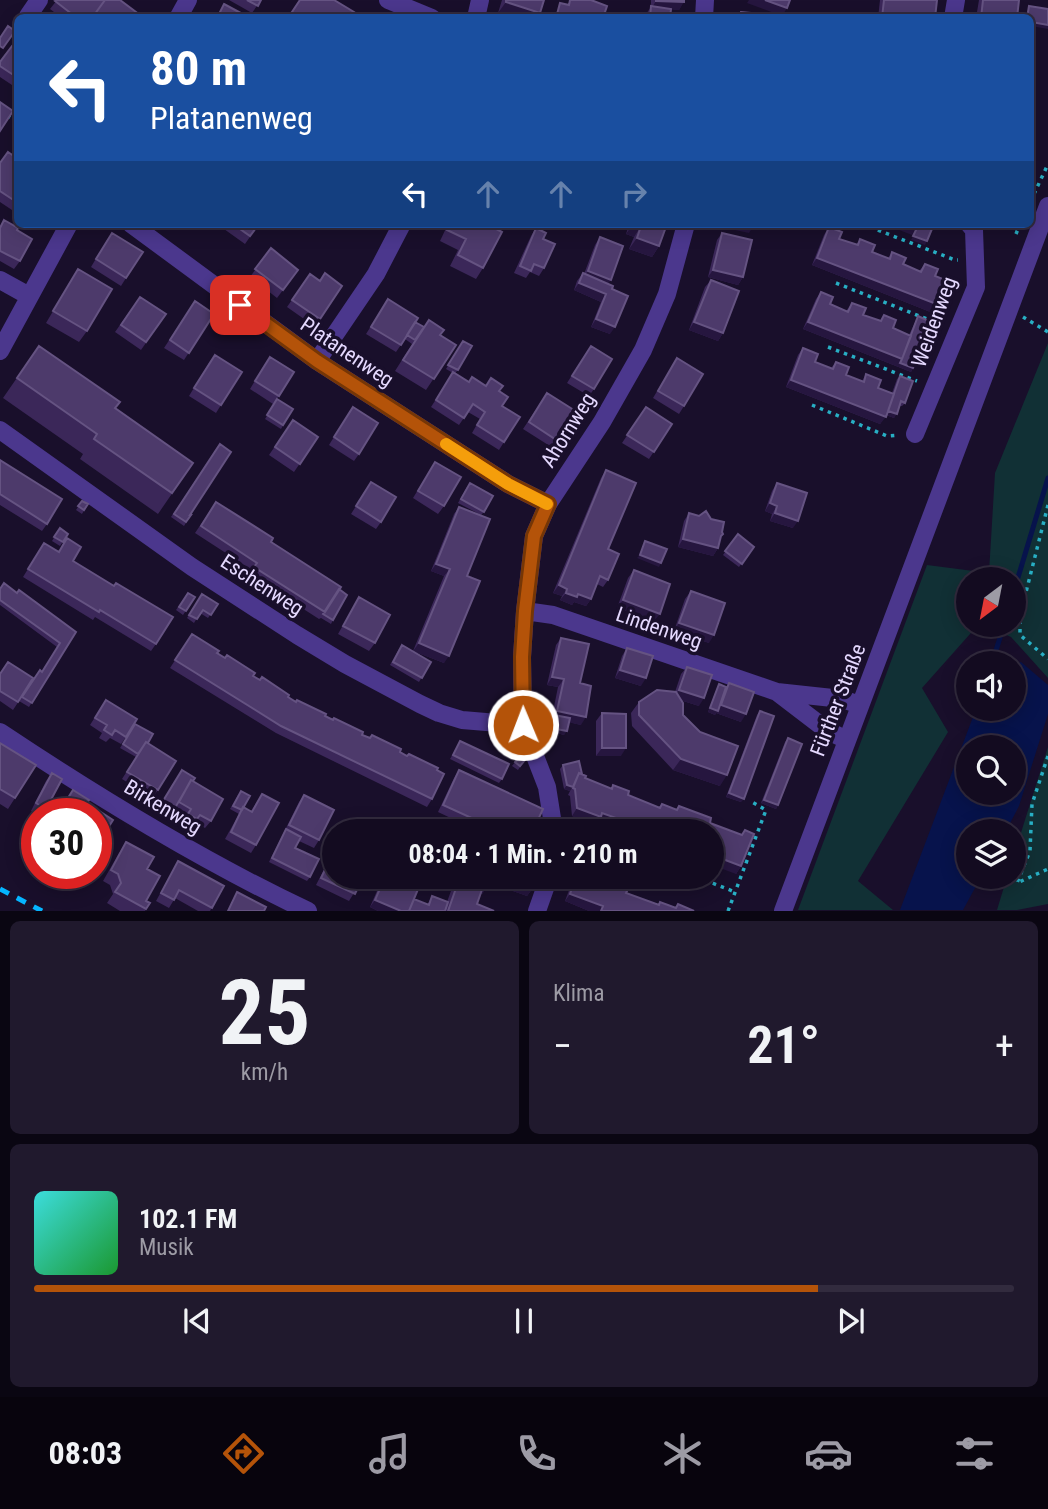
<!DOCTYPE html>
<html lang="de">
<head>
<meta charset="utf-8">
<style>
	body { margin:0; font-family:"Roboto Condensed",sans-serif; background:#20192d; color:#f1f3f6; height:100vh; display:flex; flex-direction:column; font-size:26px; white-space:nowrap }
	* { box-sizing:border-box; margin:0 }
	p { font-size:23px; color:#9d9ba5 }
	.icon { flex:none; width:38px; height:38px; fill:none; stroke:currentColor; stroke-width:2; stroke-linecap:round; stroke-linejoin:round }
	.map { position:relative; height:911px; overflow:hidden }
	.panel { display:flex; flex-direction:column; gap:10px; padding:10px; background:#0a0612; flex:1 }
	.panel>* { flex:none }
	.top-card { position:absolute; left:14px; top:14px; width:1020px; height:214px; border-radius:10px; box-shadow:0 4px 18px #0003,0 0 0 2px #322b3e; background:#1a4fa0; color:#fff; overflow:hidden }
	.needle { width:46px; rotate:212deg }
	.fabs { position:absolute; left:956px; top:567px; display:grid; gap:14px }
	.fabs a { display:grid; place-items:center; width:70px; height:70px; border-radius:50%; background:#130b20; box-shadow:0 4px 18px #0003,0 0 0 2px #322b3e; font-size:35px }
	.speed { position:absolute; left:21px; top:798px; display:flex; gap:14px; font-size:35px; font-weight:700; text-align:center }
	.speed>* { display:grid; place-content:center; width:91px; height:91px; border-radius:50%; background:#130b20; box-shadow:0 4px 18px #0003,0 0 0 2px #322b3e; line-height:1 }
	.speed .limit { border:10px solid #d22; background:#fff; color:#111 }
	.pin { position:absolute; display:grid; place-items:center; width:60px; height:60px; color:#fff; margin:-30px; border-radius:14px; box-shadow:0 4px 10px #0006 }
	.me { position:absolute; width:77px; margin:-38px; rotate:359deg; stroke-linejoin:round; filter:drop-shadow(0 0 5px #0008) }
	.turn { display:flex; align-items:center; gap:24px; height:147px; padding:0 21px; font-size:32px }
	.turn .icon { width:91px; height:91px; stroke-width:2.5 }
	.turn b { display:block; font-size:49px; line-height:60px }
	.lanes { display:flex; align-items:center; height:66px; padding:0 21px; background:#0003; justify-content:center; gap:35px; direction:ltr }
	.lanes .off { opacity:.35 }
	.big { font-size:52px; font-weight:700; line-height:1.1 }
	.panel .card { flex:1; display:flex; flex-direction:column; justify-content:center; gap:10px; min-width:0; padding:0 24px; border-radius:10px; background:#20192d }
	.panel .dial { align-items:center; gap:0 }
	.dial b { font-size:91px; line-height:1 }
	.song { display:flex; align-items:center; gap:21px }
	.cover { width:84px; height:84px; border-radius:10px; background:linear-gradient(135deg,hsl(180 70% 55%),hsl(130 70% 35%)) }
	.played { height:7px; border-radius:4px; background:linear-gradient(90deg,#b45309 80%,#322b3e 80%) }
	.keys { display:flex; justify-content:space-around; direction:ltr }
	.heat { display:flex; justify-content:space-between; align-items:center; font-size:38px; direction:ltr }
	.panel .tiles { flex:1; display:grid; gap:10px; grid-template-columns:1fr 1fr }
	.card:last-child { grid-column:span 2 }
	.trip { position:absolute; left:322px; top:819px; width:402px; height:70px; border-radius:35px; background:#130b20; box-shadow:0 4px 18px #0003,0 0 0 2px #322b3e; font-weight:700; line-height:70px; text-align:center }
	.tab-bar { display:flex; height:112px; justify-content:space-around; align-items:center; background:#08040d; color:#9d9ba5 }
	.tab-bar .icon { width:49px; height:49px }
	.tab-bar .on { color:#b45309 }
	.tab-bar b { font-size:32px; color:#f1f3f6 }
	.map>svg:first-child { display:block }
	.green { fill:#113035 }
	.water { fill:#07134c; fill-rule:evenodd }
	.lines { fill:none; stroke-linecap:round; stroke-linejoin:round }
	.stream { stroke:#07134c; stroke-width:5 }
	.path { stroke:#28afc4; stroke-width:3.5; stroke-dasharray:3.5 5; stroke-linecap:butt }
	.minor { stroke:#4b378d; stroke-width:18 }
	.rail { stroke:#05b5ff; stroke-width:5; stroke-dasharray:10 9; stroke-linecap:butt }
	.wall { fill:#3b2759 }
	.shaded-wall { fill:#26163f }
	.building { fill:#4d3a6b; stroke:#655382; stroke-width:2 }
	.route-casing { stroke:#753606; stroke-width:18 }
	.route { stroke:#b45309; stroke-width:12 }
	.slow { stroke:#f59e0b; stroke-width:12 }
	.labels { text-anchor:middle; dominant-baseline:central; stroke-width:7; stroke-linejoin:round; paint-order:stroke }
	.street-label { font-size:21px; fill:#e5d9ff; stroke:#190f2b }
</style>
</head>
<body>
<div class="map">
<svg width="1048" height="911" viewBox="0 0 1048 911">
	<rect width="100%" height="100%" fill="#190f2b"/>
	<path class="green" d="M1048,343V678L1011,637L983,625H1013V579H968V625H978L922,688L948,732L858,881L893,910H798L927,565L989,573L995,473Z
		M1048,747V904L1017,910H997L1007,877H1013V858Z"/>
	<path class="water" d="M1021,662L1048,685V714L1019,806L1006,831H968V877H981L963,910H900L976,709H1013V665ZM968,747H1013V793H968Z"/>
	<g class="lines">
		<path class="stream" d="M1013,594L1048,478
			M992,663L1004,625"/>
		<path class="path" d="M0,111L18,123
			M1034,194L1048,164
			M862,224L955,260H958
			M1016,234L1020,224
			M836,283L942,325
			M1023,317L1048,332
			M828,347L917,381
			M812,405L887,436L899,435
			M1048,505L1020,616V635L1048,659
			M1048,756L1032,804L1030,851L1017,883L1048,869
			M697,877L735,892
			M728,911L766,810L752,802"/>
		<path class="minor" d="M388,0L432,18
			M28,16L39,0
			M178,18L188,0
			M476,18L480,0
			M704,18L705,0
			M953,18L956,0
			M131,224L317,361L508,484L548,504
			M0,280L29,296
			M0,351L69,224
			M317,361L376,274L402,224
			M0,430L192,567L297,635L345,664L420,704L439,713L462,720L523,725
			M915,434L976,287L974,230L969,224
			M525,611L553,615L777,692L842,699L860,705
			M777,692L828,731L847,740
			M0,732C99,798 200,860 308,911
			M554,831L547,787L523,725L522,657L525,611L534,536L548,504L602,422L643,350L667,294L686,224
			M537,911L549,877
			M783,911L1048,206"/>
		<path class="rail" d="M0,889L42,911"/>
	</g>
	<path class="wall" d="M57,0L144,18H62L50,9Z
		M229,0H261L252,13Z
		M299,0H334L350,18H288Z
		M502,0H544L540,13L537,18H512L498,13Z
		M651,0H684L679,10L671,9L670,18H646V14L651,7Z
		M880,0H937L935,18H878Z
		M979,0H1019L1017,18H976Z
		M18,50V89L0,77V62Z
		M18,159V214L0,202V163Z
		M4,220L17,230L20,261L14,269L0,261V226Z
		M217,224H259L245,244Z
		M374,224H384L381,228Z
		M448,224H487L483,268L476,279L450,266L458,250L440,241Z
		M616,224H667L659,246L652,257L629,249L634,237L626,234L628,228Z
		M829,227L839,239L856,245L860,239L872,252L888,258L892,252L903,264L919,271L925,264L935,276L944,307L938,315L812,265L824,235Z
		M536,228L543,239L544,268L539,276L530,272L526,278L514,273L531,236Z
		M722,233L743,277L738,285L708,277L717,240Z
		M600,237L608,284L612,289L610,334L591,327L601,302L574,290L577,281L583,273L584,274L595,245Z
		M107,240L126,278L121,286L91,267Z
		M271,248L298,270L277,298L250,277Z
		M78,269L87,331L79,342L46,323Z
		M310,274L320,281L342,286L314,326L287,307Z
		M711,280L723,333L718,341L689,330L705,287Z
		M821,292L830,304L846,311L852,303L863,315L880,321L884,315L893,328L909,335L918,316L913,368L911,372L803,329L816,299Z
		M140,297L166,314L141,350L115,332Z
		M388,299L415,322L440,335L456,345L426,390L395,371L414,341L412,344L405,339L396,352L366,334Z
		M195,301L214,314L184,360L164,348Z
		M463,341L472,346L455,374L469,382L486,386L499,391L502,406L504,442L499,450L472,433L480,419L468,412L459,425L431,407L453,373L446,369Z
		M39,346L115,408L193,463L158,514L80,459L83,454L3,398Z
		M803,348L815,362L831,368L836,362L846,375L862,381L866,374L878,388L892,393L897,379L900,376L905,403L902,406H900L894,418L886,415L880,424L786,387L798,355Z
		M586,353L594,389L589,396L567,383Z
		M677,358L684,406L679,414L653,398Z
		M209,363L221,405L216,413L189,396Z
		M265,364L279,396L273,404L250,389Z
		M547,393L577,412L553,448L523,429Z
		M277,399L293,409L281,429L265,419Z
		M646,407L672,424L649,459L622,443Z
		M348,414L359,454L354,461L329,445Z
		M293,420L318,437L294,472L269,455Z
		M220,444L190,515H191L184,526L171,517Z
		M0,460L47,524L42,531L0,505Z
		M435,462L444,506L438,514L413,498Z
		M606,470L608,580L603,587L597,584L591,599L586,606L574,602L572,605L560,600L562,596L553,593L601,478Z
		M371,482L381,522L376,529L351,514Z
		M777,483L793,528L770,521L772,514L765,511L772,491Z
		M467,487L484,512L481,515L458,503Z
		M82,501L88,504L82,514L76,510Z
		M216,502L339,590L333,620L331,624L321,618L319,619L249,574L252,570L195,533Z
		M459,507L467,576L444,663L413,651L444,576L431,571L454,514Z
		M689,513L720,539L718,548L713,556L678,547L684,521Z
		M60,528L68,534L60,546L52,541Z
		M738,534L754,547L739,567L723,555Z
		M67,538L73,561L156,644L151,651L95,617L93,620L23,577L44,543L59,552Z
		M634,570L654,621L617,608L628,578Z
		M0,589L17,593L76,632L29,707L19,701L13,710L0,701V673L25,692L42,672L57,647L0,605Z
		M691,591L709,643L674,631L685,599Z
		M188,593L195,597L183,615L176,610Z
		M202,594L218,604L208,618L200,613L194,623L187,618Z
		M359,597L375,643L369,651L338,634Z
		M192,634L217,653L296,702L400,752L432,799L427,807L276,733L170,668Z
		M561,638L580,683L581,725L569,722L564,735L549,731L558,687L547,685L556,645Z
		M627,648L641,686L615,678L622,656Z
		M399,649L431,662L419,682L390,665Z
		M687,667L699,706L680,700L683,715L720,786L673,770L632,726L631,713L639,702L675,692L681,674Z
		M729,683L741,722L716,713L715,715L708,712L717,688L719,684L726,687Z
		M106,700L126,737L121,744L110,738L106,742L99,738L102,733L90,725Z
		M760,711L741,802L726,797L757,715Z
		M602,713L621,756H596V721Z
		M135,724L148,743L158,790L152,798L122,779L136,757L120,748Z
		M788,738L778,805L776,809L761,803L785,742Z
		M460,741L502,779L499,783L450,759Z
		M0,743L15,798L8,809L0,804Z
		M520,756L525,760L518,770L512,766Z
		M563,765L582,774L585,778L611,788L613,785L628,795L659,807L662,804L676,809L679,806L710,823L741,835L745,830L741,866L736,874L712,831H614L612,830L613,827L598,821L596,824L572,816L570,796L568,795L570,791L564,789L560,769Z
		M182,770L193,781L211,821L205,828L195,822L192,827L183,821L186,816L174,809L172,812L161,805Z
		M459,770L533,831H478L438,812L454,778Z
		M52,773L46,809L43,814H37L31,811L46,781Z
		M262,794L256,845L251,853L225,839L239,814L230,809L238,795L244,808L251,811Z
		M304,795L319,840L314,848L299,841L295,848L310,877L307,881L269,862L299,802Z
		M126,842L147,869L146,901L150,903L145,911H120L107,903L113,894L110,885L103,881L119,853Z
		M334,850V877H373L366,888L359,885L349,901L316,885Z
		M178,861L224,886L210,911H198L175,898L169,908L156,901Z
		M53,873H74L69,882Z
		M84,873H96L98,875L95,879Z
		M383,877H409L414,899L427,905L432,896L447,902L456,877H538L535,885L527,896L490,883L482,894H480L477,904L494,911H378L370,907Z
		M574,877H608L612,883L626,893L658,905L660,902L675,908L678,904L694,911H589L565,901Z"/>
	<path class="shaded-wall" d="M749,0H765L787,8L782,16L747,3Z
		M656,1L684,2L679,10L651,9Z
		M506,2L540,13L537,18H512L498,13Z
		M1031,22L1048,25V29L1031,26Z
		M616,224H631L628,228Z
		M633,224L641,226L634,237L626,234Z
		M723,224H748L754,225L749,233L721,227Z
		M884,224H909L917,227L912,235Z
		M913,236L927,241L925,245L911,240Z
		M637,238L659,246L652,257L629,249Z
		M817,258L944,307L938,315L812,265Z
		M713,270L743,277L738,285L708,277Z
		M588,271L611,280L606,287L582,278Z
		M579,283L606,294L601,302L574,290Z
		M596,319L615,327L610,334L591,327Z
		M694,322L723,333L718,341L689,330Z
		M808,322L902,359L913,368L911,372L803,329Z
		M791,380L886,417L880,424L786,387Z
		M887,410L897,414L894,418L884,414Z
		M770,503L777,506L772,514L765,511Z
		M775,513L798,521L793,528L770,521Z
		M683,539L718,548L713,556L678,547Z
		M640,555L661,563L659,567L637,558Z
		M436,564L450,569L444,576L431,571Z
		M559,585L567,589L562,596L553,593Z
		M566,593L578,594L591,599L586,606L574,602L572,605L560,600Z
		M623,600L660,614L654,621L617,608Z
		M679,623L714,635L709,643L674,631Z
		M419,643L449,656L444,663L413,651Z
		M620,670L646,678L641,686L615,678Z
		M552,677L564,679L558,687L547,685Z
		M679,690L704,698L699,706L674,698Z
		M721,705L746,714L741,722L716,713L715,715L708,712L710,708L717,711Z
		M557,711L586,717L581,725L553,719Z
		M551,728L567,731L564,735L549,731Z
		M602,748H626L621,756H596Z
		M681,759L727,775L720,786L673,770Z
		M567,785L573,787L570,791L564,789Z
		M729,793L744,799L741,802L726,797Z
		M764,800L778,805L776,809L761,803Z
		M577,808L602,813L619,819L613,827L598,821L596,824L572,816Z
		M617,823L638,831L612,830Z
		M712,855L741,866L736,874L712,865Z
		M490,877H512L535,885L527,896L487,882Z
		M485,881L490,883L482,894L477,892Z
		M570,894L603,906L600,911H589L565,901Z
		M375,900L401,911H378L370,907Z"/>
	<path class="building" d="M57,0H105L92,18H77L55,1Z
		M105,0H120L144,18H92Z
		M247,0H261L258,6Z
		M300,0H334L354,12L350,18H302L292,12Z
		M506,0H544L540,13L506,2Z
		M570,0H591L607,6L603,18H556L560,3L569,5Z
		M656,0H684V2L656,1Z
		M765,0H790L787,8Z
		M884,0H937L935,18H882Z
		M983,0H1019L1017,18H981Z
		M224,4L250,18H217Z
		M651,6L671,9L670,18H650Z
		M1029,6L1048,9V25L1031,22V18H1027Z
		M741,12L770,15V18H740Z
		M8,26L15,31L3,48L0,46V38Z
		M12,46L18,50V78L0,66V62Z
		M0,102L13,111L0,131Z
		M8,152L18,159V203L0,191V163Z
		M4,220L18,228L17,230L32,239L20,261L0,251V228Z
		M233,224H259L250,236Z
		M450,224H487L502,232L483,268L458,255L466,239L447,230Z
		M636,224H667L659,246L637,238L641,226Z
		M909,224H919L917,227Z
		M919,224H934L927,241L913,236Z
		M829,227L842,232L839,239L858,245L860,239L875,245L872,252L890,259L892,252L906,258L903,264L921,272L925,264L938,269L935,276L953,283L944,307L817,258Z
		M536,228L546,233L543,239L555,244L544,268L534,264L531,271L520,266Z
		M112,233L143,252L126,278L96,259Z
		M722,233L752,240L743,277L713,270Z
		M600,237L623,246L611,280L588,271Z
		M271,248L298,270L283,290L255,269Z
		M78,269L112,289L87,331L53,311Z
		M325,273L342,286L320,319L292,300L310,274L320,281Z
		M583,273L613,286L612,289L628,296L615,327L596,319L606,294L579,283Z
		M711,280L739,291L723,333L694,322Z
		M821,292L833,297L830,304L848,312L852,303L866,308L863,315L881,321L884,315L896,320L893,328L911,336L902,359L808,322Z
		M140,297L166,314L146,342L121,325Z
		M388,299L418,318L401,345L371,327Z
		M195,301L214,314L189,353L170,340Z
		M918,316L931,322L913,368L900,363L902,359Z
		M429,320L444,330L440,335L456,345L434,379L403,360Z
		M415,322L424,327L415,340L407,335Z
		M463,341L472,346L458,370L448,365Z
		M39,346L120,402L115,408L193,463L172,493L94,439L97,434L17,378Z
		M591,346L612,359L594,389L572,376Z
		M803,348L818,354L815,362L833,369L836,362L849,367L846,375L864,382L866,374L881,380L878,388L894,394L886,417L791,380Z
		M215,355L242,372L221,405L194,388Z
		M270,357L294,372L279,396L255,381Z
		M677,358L703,374L684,406L658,391Z
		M453,372L469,382L472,377L486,386L491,378L503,386L499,391L508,397L502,406L520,417L504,442L477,425L485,412L473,404L464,418L436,400Z
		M900,376L913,381L905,403L901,401L897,414L888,411Z
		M547,393L577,412L558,441L529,422Z
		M277,399L293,409L283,425L267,415Z
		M353,407L378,423L359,454L334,437Z
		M646,407L672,424L654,452L627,435Z
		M293,420L318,437L300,464L275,447Z
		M220,444L231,452L190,515H191L186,522L174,514Z
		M0,460L62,499L47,524L0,494Z
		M435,462L461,477L444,506L418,491Z
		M606,470L636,483L608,549L619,554L608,580L600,576L591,599L578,594L577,597L566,593L567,589L559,585Z
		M371,482L396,497L381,522L356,506Z
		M470,483L493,496L484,512L461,499Z
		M777,483L807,493L798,521L775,513L777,506L770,503Z
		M82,501L88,504L84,510L78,506Z
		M216,502L273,538L271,542L341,587L325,612L254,567L257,563L201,526Z
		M459,507L490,519L467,576L480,581L449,656L419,643L450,569L436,564Z
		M706,511L711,519L724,522L722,532L723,534L721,536L718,548L683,539L689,513L699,516Z
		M60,528L68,534L63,542L54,537Z
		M738,534L754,547L742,564L725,551Z
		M67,538L81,547L73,561L114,586L116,583L173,617L156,644L100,610L99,612L28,569L44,543L59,552Z
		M645,541L667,549L661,563L640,555Z
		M634,570L670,584L660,614L623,600Z
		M4,583L17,593L19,590L76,632L32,703L22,697L40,670L42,672L60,643L0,600V589Z
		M339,589L347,595L333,620L323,614Z
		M691,591L725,603L714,635L679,623Z
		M188,593L195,597L186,611L179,607Z
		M202,594L218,604L211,615L203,610L197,619L189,615Z
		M359,597L390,615L375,643L343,626Z
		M192,634L219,651L217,653L225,658L227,655L255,673L253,676L260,680L262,677L289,695L288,697L296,702L297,700L326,714L325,716L333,720L334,718L363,732L362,735L370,738L372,735L401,749L400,752L407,756L409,754L438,768L437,770L444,774L432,799L281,726L175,660Z
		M561,638L589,644L580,683L591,686L586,717L557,711L564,679L552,677Z
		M402,645L431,662L422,678L393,662Z
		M627,648L653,656L646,678L620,670Z
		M8,662L33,678L18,702L0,691V674Z
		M687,667L712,675L704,698L679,690Z
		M729,683L754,692L746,714L721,705Z
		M719,684L726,687L718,711L710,708Z
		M657,690L676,692L683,703V715L700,732L738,746L727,775L681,759L639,715V702Z
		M106,700L137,719L126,737L115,730L112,735L104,730L107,725L95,718Z
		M760,711L774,716L744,799L729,793Z
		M602,713L626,714V748H602Z
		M554,715L570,718L567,731L551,728Z
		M135,724L153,734L148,743L146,742L138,754L123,744Z
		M788,738L802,744L778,805L764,800Z
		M460,741L509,764L502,779L453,755Z
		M146,742L176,761L158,790L127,772Z
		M0,743L36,765L15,798L0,789Z
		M520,756L525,760L520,766L515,762Z
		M579,761L582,774L579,773L573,787L567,785L563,765Z
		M182,770L195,778L193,781L191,780L189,784L175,808L163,801Z
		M459,770L543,809L533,831H500L443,805Z
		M52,773L62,779L46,809L36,803Z
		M579,773L586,776L585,778L612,789L613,785L629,791L628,795L660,808L662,804L677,810L679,806L711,818L710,823L742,835L745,830L754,834L741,866L712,855V831H638L617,823L619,819L602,813L601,817L577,808L575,789L573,788Z
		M191,780L223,799L211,821L200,815L197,819L188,814L191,809L179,802Z
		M73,790L89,800L87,803L113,820L97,845H96V814H58Z
		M241,791L250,796L242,810L233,806Z
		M262,794L279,803L256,845L231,832L243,807L252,812Z
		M304,795L334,810L319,840L289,825Z
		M286,829L301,837L295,848L319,859L310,877L272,858Z
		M126,842L154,857L147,869L160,876L146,901L150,903L146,909L115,892L121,883L118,874L111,870Z
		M334,851V877H363L355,894L321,878Z
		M96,852L107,858L98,875L95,873H96Z
		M178,861L224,886L212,908L179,890L174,900L161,893Z
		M62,873H74L71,878Z
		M363,877H373L369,885L361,881Z
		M385,877H409L421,882L409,911H401L375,900Z
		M460,877H492L490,883L485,881L477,904L494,911H448Z
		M512,877H538L535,885Z
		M576,877H608L613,879L612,883L628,889L626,893L659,905L660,902L676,908L678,904L694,911H601L603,906L570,894Z
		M237,892L266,907L264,911H228Z
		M432,896L448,902L445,911H409L414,899L429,905Z"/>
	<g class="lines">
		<defs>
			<path id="route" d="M240,305L317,361L508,484L548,504L534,536L525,611L522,657L523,725"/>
		</defs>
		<use href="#route" class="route-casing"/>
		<use href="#route" class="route"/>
		<path class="slow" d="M446,444L508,484L547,504"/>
	</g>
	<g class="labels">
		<g class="street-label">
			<text transform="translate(934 322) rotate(-70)">Weidenweg</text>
			<text transform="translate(347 352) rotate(34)">Platanenweg</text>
			<text transform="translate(568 430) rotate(-58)">Ahornweg</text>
			<text transform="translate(262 585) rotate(33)">Eschenweg</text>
			<text transform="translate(659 628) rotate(19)">Lindenweg</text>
			<text transform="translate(838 700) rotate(-69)">Fürther Straße</text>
			<text transform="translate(163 807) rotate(31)">Birkenweg</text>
		</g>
	</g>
</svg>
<div class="fabs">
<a><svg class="needle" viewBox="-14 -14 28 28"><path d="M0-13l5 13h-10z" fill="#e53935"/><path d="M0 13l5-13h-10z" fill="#9d9ba5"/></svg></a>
<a><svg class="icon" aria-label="sound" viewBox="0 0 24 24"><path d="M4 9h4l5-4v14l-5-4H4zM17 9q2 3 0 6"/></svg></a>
<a><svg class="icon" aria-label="search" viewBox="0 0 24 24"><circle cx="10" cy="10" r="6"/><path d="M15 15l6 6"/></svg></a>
<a><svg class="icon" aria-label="layers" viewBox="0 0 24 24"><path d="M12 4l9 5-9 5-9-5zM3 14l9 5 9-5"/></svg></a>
</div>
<div class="speed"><div class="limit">30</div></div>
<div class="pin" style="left:240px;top:305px;background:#d93025"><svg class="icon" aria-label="arrive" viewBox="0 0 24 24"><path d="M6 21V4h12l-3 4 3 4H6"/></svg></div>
<svg class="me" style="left:523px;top:725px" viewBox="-20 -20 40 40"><circle r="17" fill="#b45309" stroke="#fff" stroke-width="3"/><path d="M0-11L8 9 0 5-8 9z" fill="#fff"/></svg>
<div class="trip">08:04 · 1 Min. · 210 m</div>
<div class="top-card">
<div class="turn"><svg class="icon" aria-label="left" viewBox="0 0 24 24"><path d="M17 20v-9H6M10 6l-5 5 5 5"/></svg><div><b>80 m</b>Platanenweg</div></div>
<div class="lanes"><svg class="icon" aria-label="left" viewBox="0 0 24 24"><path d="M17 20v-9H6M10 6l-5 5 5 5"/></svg><svg class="icon off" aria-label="ahead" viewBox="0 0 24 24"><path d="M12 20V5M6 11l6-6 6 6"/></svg><svg class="icon off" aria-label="ahead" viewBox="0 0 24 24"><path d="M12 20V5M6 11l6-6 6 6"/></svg><svg class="icon off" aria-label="right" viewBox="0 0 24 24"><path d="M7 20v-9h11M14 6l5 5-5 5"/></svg></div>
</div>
</div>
<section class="panel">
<div class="tiles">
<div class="card dial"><b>25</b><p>km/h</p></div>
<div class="card"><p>Klima</p>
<div class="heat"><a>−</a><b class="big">21°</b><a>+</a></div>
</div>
<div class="card">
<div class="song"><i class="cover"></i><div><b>102.1 FM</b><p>Musik</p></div></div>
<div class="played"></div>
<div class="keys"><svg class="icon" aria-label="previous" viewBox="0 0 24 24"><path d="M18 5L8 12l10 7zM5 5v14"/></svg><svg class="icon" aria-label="pause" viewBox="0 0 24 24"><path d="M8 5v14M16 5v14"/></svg><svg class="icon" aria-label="next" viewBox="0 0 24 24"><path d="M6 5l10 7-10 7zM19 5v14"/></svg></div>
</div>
</div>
</section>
<nav class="tab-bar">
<b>08:03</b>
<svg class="icon on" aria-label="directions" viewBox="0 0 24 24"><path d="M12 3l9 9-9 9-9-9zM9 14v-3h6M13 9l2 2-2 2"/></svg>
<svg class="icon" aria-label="music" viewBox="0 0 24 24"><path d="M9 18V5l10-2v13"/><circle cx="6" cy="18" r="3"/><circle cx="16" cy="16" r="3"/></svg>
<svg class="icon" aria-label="phone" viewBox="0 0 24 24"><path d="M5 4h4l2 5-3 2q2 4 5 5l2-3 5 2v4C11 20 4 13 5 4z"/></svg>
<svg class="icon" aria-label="climate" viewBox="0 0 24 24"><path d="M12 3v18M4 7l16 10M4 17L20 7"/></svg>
<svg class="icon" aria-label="car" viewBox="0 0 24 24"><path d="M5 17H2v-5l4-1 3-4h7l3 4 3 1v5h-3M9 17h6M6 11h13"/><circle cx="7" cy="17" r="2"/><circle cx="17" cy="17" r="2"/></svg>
<svg class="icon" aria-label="filters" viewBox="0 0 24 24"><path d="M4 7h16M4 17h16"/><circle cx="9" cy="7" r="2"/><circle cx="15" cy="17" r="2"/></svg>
</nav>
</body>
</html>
